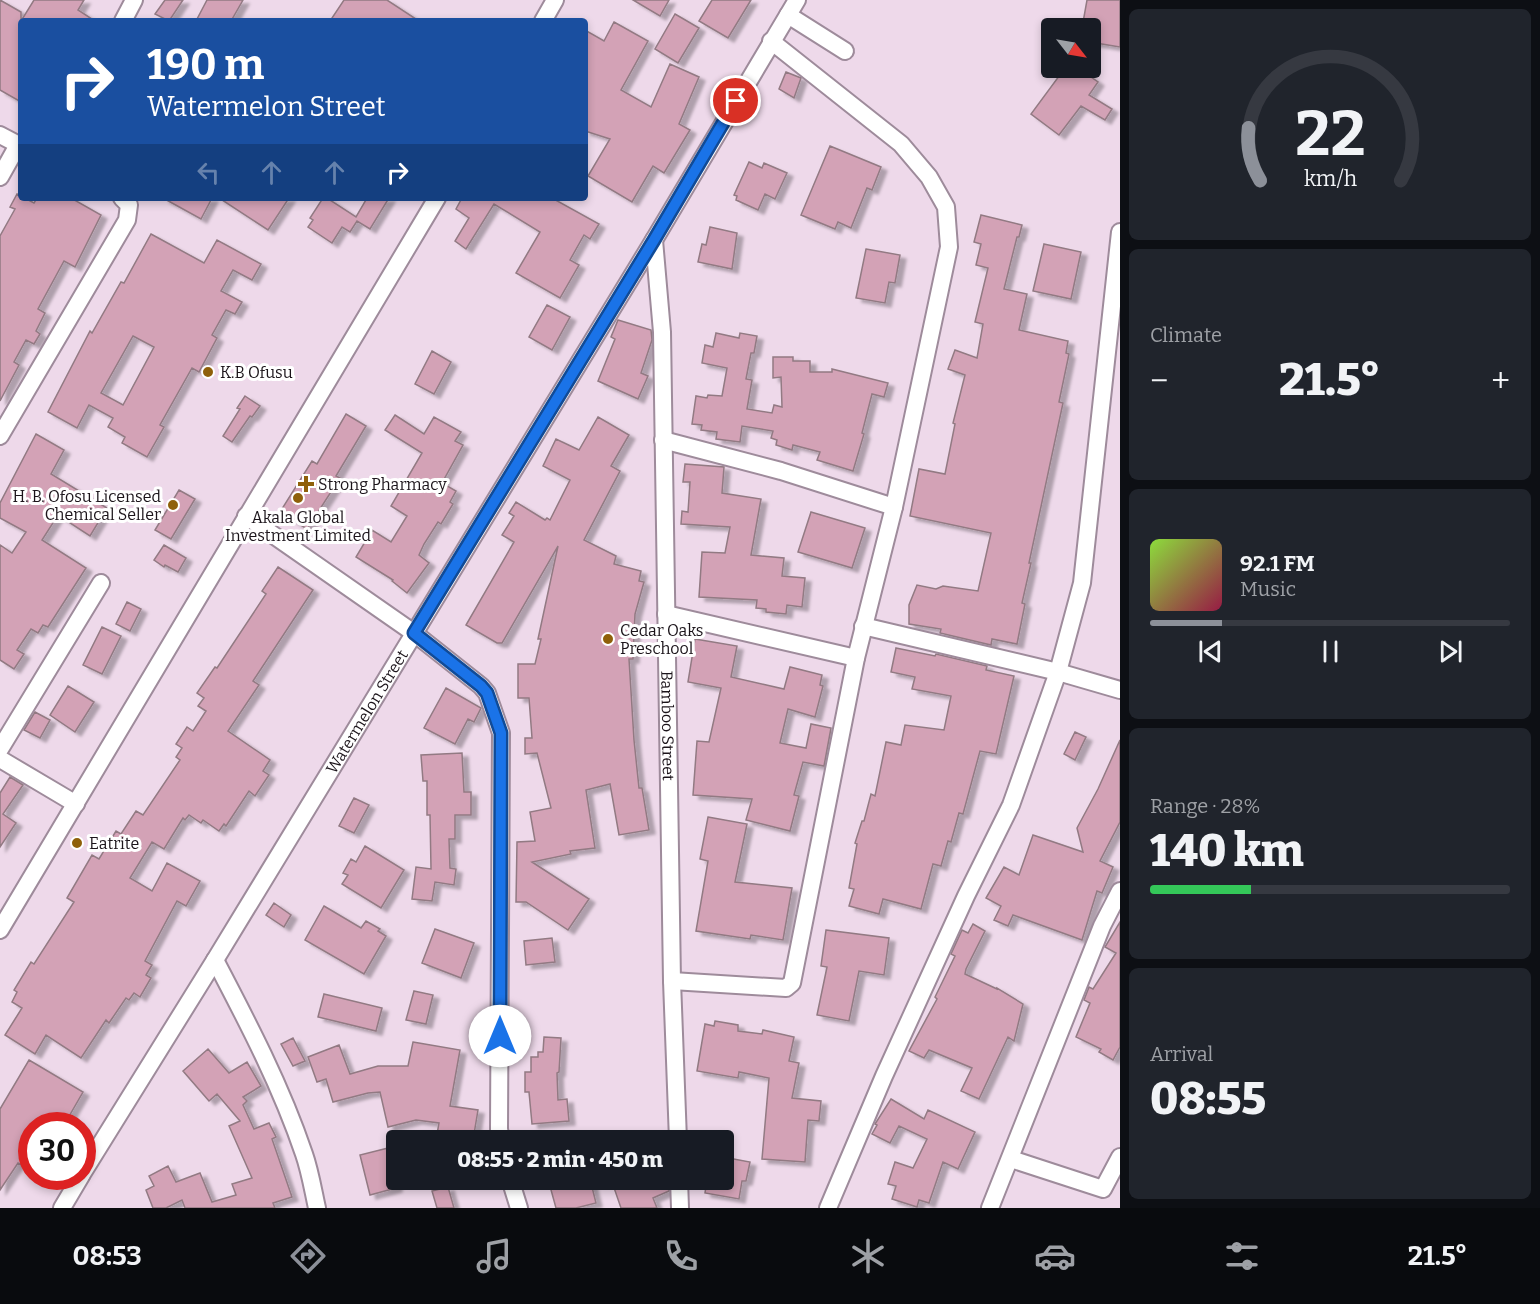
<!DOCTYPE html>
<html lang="en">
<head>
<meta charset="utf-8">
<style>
	body { margin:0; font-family:Bitter,serif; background:#20242c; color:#f1f3f6; height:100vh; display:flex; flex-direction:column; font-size:22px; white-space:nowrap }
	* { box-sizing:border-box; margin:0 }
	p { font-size:20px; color:#9ea1a6 }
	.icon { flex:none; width:33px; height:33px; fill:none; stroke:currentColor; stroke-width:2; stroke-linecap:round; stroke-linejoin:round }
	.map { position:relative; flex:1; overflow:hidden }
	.panel { display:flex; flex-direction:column; gap:9px; padding:9px; background:#0d0f14; width:420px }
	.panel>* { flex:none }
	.banner { position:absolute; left:18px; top:18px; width:570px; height:183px; border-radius:6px; box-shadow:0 3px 9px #0003; background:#1a4fa0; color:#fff; overflow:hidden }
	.needle { width:39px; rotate:121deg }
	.fabs { position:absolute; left:1041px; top:18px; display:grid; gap:12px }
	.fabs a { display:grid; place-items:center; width:60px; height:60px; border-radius:6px; background:#171b24; box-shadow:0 3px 9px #0003; font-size:30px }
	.speed { position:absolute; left:18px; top:1112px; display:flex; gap:12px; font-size:30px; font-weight:700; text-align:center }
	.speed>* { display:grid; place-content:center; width:78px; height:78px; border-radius:50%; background:#171b24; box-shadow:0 3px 9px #0003; line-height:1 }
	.speed .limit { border:9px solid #d22; background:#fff; color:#111 }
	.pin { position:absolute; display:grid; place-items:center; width:51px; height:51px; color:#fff; margin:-26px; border:3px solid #fff; border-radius:50%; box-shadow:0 2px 6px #0007 }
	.me { position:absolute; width:66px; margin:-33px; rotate:0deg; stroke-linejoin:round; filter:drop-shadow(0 0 4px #0008) }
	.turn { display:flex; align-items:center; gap:21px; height:126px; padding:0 30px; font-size:27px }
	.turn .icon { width:78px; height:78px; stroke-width:2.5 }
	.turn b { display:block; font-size:42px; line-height:51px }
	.lanes { display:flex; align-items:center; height:57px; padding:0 30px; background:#0003; justify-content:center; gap:30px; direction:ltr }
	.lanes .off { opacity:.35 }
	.big { font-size:45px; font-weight:800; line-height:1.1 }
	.panel .card { flex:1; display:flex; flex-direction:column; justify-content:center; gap:9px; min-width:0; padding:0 21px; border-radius:9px; background:#20242c }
	.panel .dial { align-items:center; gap:0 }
	.dial svg { height:156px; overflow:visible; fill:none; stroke:#363941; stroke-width:7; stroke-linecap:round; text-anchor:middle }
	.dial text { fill:#f1f3f6; stroke:none }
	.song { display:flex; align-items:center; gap:18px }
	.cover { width:72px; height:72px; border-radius:9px; background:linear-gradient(135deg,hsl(90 70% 55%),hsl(340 70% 35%)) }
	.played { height:6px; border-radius:3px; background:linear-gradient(90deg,#8c9099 20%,#363941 20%) }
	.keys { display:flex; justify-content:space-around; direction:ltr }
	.heat { display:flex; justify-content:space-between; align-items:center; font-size:33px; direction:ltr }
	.charge { height:9px; border-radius:4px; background:linear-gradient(90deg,#34c759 28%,#363941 0) }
	.trip { position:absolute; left:386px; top:1130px; width:348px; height:60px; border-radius:6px; background:#171b24; box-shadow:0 3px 9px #0003; font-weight:800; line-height:60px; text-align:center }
	.dock { display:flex; height:96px; justify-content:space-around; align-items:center; background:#090b0e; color:#9ea1a6 }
	.dock .icon { width:42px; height:42px }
	.dock .current { color:#8c9099 }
	.dock b { font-size:27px; color:#f1f3f6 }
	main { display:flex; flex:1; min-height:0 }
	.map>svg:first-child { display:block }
	.building { fill:#d3a2b6; stroke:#927a83; stroke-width:1.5; fill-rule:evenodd; filter:url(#shadow) }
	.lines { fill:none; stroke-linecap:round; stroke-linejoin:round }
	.minor-casing { stroke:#9e8b9b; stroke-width:20 }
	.minor { stroke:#fff; stroke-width:16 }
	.route-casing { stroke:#114b97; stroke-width:15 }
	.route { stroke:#1a73e8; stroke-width:10 }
	.poi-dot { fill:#8f600a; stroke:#fff; stroke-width:2 }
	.labels { text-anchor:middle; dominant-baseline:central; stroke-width:6; stroke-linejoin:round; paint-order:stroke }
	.poi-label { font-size:16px; fill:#1b141a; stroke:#fff; text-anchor:start }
	.street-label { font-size:16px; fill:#1b141a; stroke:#fff }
</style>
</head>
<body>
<main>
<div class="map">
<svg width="1120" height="1208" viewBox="0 0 1120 1208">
	<defs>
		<filter id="shadow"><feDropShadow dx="6" dy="4" stdDeviation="1.5" flood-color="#0004"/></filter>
	</defs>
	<rect width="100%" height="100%" fill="#eed9ea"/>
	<path class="building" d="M0,0L21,12V102L0,90Z
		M34,0H84L78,10L95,21H21Z
		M165,0H183L169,21L155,14Z
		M207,0H243L231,21H196Z
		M344,0H387L419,21H330Z
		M633,0H669L660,16Z
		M712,0H751L728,38L699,21Z
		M1087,0H1120V47L1090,42V28H1082Z
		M675,14L699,28L678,63L655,49Z
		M614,22L648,41L621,90L651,107L670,64L699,77L679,124L690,130L664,173L653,166L632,202L588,176L610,139L585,131V30L604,41Z
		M1065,68H1078L1098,82L1089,95L1112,109L1105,120L1081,106L1059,135L1031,114Z
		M786,72L801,78L794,98L779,89Z
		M830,146L881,167L872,190L867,188L851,228L838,222L835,229L801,215Z
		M749,162L762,168L764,163L787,173L775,199L765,194L758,210L736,200L737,196L734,195Z
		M17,194L34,203L37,198H71L101,215L75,267L64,261L38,309L45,313L36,331L40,334L34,344L26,340L14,362L19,365L0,401V236L15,209L10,207Z
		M163,198H212L201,219Z
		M219,198H289L268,230Z
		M323,198H327L356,217L367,198H389L370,229L357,221L350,232L342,227L332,243L308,227L313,220L310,218Z
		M462,198H552L599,224L590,239L584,235L570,260L579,265L560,298L516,273L540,232L494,204L466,249L455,241L469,218L456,209Z
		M981,215L1022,225L1019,237H1017L1004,289L1027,294L1019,330L1068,341L1066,353L1069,354L1059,402L1063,403L1029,563H1031L1022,603L1025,604L1017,644L992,639L991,645L940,633L941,629L909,624V605L917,585L936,589L943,586L978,591L991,533L910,516L919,469L945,474L955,424L953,423L965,375L948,369L955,350L977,358L983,324L975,322L988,268L976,265L981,244L974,242Z
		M710,227L737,233L732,269L698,262L702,244L706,245Z
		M151,234L204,263L217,240L261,264L252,280L233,270L221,291L242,302L235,314L226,310L212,335L217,338L199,372L192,368L160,425L164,427L147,457L122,443L125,437L108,427L113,418L89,405L77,428L48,412L90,331L92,333L121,282L124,283ZM133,336L154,347L123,405L101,393Z
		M1044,244L1081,252L1071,299L1033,291Z
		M866,249L900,255L895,283L889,282L885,303L856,298Z
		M547,305L570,317L552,350L529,337Z
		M618,320L651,330L652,340L641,373L648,376L638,399L598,381L615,339L611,337Z
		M716,333L739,338L740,333L757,336L754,353H751L746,379L752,380L747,409L772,413L774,405L782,407L781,377L773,378V357H793V361H810V372H832V369L888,383L884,397L872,394L862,433L864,434L853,471L817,460L820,452L793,445L792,450L776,445L777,440L771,438L773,431L742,426L740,442L716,439L717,432L701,430L702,425L692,424L696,396L707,398L708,395L722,396L727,368L702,363L705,345L713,347Z
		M432,351L451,362L434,394L415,384Z
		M245,396L260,406L252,417L250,416L232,442L223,436L240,409L237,408Z
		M346,414L366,426L336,476L340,478L307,529L280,512L312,461L317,464Z
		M395,415L424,434L434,417L461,432L455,441L463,445L442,483L456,491L450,502L453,504L441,524L438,522L424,544L419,555L429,563L407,593L392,581L393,580L356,557L372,530L391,542L407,516L391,506L422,453L385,430Z
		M598,417L629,435L611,466L620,471L584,540L616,556L614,564L641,571L639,581L644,582L635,614L633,659H629L634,740L639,788H642L649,830L619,835L610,784L586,790L595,848L570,851L571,854L532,862L589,899L568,930L526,902H516L517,842L535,841L530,812L551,808L537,753L525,754V738H532L529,698H518V664H535L541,639H538L558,546L502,643H497L466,625L514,542L502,535L514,516L509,513L516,502L545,520L547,518L550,520L570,480L543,466L556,439L579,450Z
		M36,434L64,450L51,474L107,508L90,536L58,515L42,540L86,568L48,627L43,625L38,633L31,629L17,650L24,654L14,669L0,660V545L12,553L26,532L0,518V503Z
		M685,464L724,467L722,493L761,499L751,555L784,558L782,576L805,578L802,607L787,605L786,614L766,612V609L756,608L757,600L699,597L702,552L725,553L730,527L681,524L682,511L688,512L690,482H683Z
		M179,490L195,499L171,539L155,530Z
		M811,512L865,528L852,568L798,552Z
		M164,545L186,558L178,572L165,565L164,567L154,560Z
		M278,567L313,590L253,681L259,685L228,731L270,760L263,771L269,775L255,796L249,791L226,826L224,824L219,831L203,820L201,823L189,815L185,820L183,818L164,849L152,842L130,878L152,891L167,863L200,881L186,906L177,901L145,961L152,965L146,975L151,978L140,997L134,993L129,1000L126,998L109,1023L106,1020L81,1058L46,1035L35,1054L5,1035L22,1008L12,1002L17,992L14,990L31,962L34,964L74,902L67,898L92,855L99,859L116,831L121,834L136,811L143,815L180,760L176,757L182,748L176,744L187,727L193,731L206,711L198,706L204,698L197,693L215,667L217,668L266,594L262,591Z
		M127,602L141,609L130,631L116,624Z
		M102,627L121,636L102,674L83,665Z
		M695,639L737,646L731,677L784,689L790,667L822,675L820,685L823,686L815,717L788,709L780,743L806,748L811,724L831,728L824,766L803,762L794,795L799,796L790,831L746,820L752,799L693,795L697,741L709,742L721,688L688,682Z
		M896,648L935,656L936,654L987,666L986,670L1014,676L996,754L980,751L963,814L959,813L951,842L948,841L941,866L933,864L921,909L883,899L879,914L849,906L854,889L849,888L857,844L855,843L862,821H864L871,794L875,796L886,742L901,745L905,725L944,730L951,696L912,689L915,677L891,672Z
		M68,686L94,702L75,732L50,715Z
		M446,688L481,708L474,722L468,719L455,744L424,728Z
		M35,712L50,720L40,738L24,730Z
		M1075,732L1086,737L1075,760L1064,754Z
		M1120,740V822L1100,861L1113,867L1102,893L1097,891L1082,940L1013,915L1008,926L994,920L1001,906L986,898L1004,867L1019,875L1033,835L1083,852L1077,828L1098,789Z
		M462,753L464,792H471V815H455V839H449L450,868L456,869L454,885L435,882L432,901L412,899L416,867L431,869L430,815H427V781H423L421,755Z
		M10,777L23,785L3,814L16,823L0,847V793Z
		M354,798L369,805L354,833L339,826Z
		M708,817L747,824L735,882L792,888L783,940L751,935L750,939L696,931L708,861L700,859Z
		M365,846L404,870L381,908L342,884L348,875L343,873L351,859L356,862Z
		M274,903L291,915L284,927L266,915Z
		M324,906L361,928L366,921L380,929L378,931L386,936L364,974L305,940Z
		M1120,922V1047L1113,1060L1099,1052L1101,1049L1076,1037L1090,1003L1084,1000L1089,987L1093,989L1116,953L1105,947Z
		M973,924L985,931L966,969L965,974L997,989V988L1023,1004L1014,1041L1008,1037L979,1099L961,1091L972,1068L929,1050L924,1058L909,1051L937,999L935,997L955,956L951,954L962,930L968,933Z
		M435,929L474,943L461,978L422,963Z
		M826,930L889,938L884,975L859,971L849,1021L817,1015L827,967L821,966Z
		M552,938L555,962L526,965L524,941Z
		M414,991L433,995L426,1024L406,1020Z
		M324,994L382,1008L376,1031L318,1017Z
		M715,1021L738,1025V1031L762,1034L763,1030L794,1037L789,1061L799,1063L792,1098L821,1101L819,1121L808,1120L805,1162L762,1159L769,1078L739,1072L738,1078L697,1071L705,1024L714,1026Z
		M544,1037L561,1038L559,1072L557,1073L558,1100L567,1099L569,1121L532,1124L529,1092H525V1072H531V1057H538V1052H543Z
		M293,1038L305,1061L293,1066L281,1044Z
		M413,1042L460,1050L450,1106L478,1110L473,1140H436L439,1123L416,1120L388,1127L380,1092L368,1093L333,1102L326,1079L317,1082L308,1057L339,1045L350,1074L378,1066H408Z
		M208,1049L229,1073L247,1062L261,1086L243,1097L247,1101L243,1105L254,1129L269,1123L276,1137L272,1139L292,1197L273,1203L275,1208H185L182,1200L166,1208H153L146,1190L154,1186L149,1176L168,1166L176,1182L200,1173L212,1202L236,1195L232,1184L252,1178L229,1126L240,1121L217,1094L209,1101L183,1071Z
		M29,1060L83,1092L64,1125H32V1171L18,1163L0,1190V1109Z
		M891,1099L924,1119L928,1110L975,1132L958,1169L943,1162L929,1203L919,1200L917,1207L892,1199L896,1186L888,1184L895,1162L913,1168L927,1139L899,1126L890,1143L872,1134L877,1125L875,1124Z
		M396,1146V1188L370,1195L360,1155Z
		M723,1157L750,1162L746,1181H742L739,1199L705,1193L707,1179H723Z
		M548,1179H590L596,1203L576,1208H556Z
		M611,1179H669V1191L653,1198L657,1208H621Z
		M448,1187L454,1208H437L432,1191Z"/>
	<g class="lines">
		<defs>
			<g id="minor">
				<path d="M788,15L845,51"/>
				<path d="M123,21L134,0"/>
				<path d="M543,21L555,0"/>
				<path d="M0,135L21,146"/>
				<path d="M0,177L18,145"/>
				<path id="s1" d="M654,240L662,332L672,981L678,1140"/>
				<path d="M0,436L127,220L129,205L122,198"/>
				<path d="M663,440L781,471L894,507"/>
				<path d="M246,516L414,633L481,686L487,693L501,733L499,1129L501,1140"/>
				<path d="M666,614L856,658"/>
				<path d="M863,626L1058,672L1120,690"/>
				<path d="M0,749L101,583"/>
				<path d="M0,759L76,804"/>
				<path d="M0,930L437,198"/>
				<path d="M215,960C248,1023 281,1086 304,1154C310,1171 313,1190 317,1208"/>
				<path d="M672,981L786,988L792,983L856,658L894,507L949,247L946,207L929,177L901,144L771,41"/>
				<path d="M1011,1159L1103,1189L1120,1157"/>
				<path id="s2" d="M82,1174L215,960L654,240L797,0"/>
				<path d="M510,1179L519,1208"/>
				<path d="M679,1179L680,1208"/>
				<path d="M62,1208L81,1176"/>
				<path d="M828,1208L884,1076L966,896L1011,805L1058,672L1082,583L1120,232"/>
				<path d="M990,1208L1102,926L1120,891"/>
			</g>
		</defs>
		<use href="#minor" class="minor-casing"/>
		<use href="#minor" class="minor"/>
	</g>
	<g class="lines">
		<defs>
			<path id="route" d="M500,1036L501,733L487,693L481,686L414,633L654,240L736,101"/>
		</defs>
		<use href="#route" class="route-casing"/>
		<use href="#route" class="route"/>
	</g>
	<g class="poi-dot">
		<circle cx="208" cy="372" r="6"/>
		<path d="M303 475h6v6h6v6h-6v6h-6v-6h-6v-6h6z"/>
		<circle cx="298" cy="498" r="6"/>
		<circle cx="173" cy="505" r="6"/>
		<circle cx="608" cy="639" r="6"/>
		<circle cx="77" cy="843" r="6"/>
	</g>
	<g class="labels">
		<g class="poi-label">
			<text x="220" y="372">K.B Ofusu</text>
			<text x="318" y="484">Strong Pharmacy</text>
			<text x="161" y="496" text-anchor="end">H. B. Ofosu Licensed<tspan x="161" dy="18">Chemical Seller</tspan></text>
			<text x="298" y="517" text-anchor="middle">Akala Global<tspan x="298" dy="18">Investment Limited</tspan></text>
			<text x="620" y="630">Cedar Oaks<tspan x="620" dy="18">Preschool</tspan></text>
			<text x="89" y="843">Eatrite</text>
		</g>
		<g class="street-label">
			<text stroke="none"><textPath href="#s2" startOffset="543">Watermelon Street</textPath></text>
			<text stroke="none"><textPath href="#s1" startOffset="486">Bamboo Street</textPath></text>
		</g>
	</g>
</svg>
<div class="fabs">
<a><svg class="needle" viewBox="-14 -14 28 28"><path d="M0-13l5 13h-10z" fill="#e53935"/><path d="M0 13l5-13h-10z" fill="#9ea1a6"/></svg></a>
</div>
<div class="speed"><div class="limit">30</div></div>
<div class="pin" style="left:736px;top:101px;background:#d93025"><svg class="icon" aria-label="arrive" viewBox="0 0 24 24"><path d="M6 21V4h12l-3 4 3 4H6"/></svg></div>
<svg class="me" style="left:500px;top:1036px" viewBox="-20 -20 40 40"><circle r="19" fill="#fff"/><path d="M0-13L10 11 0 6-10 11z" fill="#1a73e8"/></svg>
<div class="trip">08:55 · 2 min · 450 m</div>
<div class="banner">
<div class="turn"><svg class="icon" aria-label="right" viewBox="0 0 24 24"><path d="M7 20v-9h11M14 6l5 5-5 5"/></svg><div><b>190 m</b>Watermelon Street</div></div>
<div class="lanes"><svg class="icon off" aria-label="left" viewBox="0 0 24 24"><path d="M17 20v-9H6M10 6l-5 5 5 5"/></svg><svg class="icon off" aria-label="ahead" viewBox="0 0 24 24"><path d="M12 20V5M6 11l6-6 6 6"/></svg><svg class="icon off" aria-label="ahead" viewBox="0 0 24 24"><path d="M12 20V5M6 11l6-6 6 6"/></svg><svg class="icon" aria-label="right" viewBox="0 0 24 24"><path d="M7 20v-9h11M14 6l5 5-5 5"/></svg></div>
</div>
</div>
<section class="panel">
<div class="card dial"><svg viewBox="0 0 100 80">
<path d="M14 69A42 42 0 1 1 86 69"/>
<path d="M14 69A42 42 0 0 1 8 42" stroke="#8c9099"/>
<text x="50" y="56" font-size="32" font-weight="700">22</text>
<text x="50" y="72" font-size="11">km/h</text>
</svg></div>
<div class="card"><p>Climate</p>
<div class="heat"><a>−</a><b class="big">21.5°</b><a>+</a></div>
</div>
<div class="card">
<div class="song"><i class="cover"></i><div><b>92.1 FM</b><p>Music</p></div></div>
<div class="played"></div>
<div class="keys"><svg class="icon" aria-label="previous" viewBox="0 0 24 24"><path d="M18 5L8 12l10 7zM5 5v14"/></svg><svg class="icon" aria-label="pause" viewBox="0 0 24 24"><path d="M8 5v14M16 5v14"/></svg><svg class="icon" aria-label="next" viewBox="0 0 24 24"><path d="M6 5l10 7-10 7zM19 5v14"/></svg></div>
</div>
<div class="card"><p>Range · 28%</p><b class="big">140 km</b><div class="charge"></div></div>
<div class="card"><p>Arrival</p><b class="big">08:55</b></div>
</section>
</main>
<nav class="dock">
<b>08:53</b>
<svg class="icon current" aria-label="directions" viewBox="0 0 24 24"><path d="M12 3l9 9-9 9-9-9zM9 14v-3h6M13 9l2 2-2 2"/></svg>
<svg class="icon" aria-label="music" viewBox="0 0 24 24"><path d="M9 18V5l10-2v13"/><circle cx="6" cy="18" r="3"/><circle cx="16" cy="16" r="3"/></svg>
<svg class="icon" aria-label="phone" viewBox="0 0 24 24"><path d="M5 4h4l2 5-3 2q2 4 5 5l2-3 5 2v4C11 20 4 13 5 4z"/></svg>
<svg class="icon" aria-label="climate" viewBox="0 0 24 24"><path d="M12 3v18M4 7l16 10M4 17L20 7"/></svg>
<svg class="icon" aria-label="car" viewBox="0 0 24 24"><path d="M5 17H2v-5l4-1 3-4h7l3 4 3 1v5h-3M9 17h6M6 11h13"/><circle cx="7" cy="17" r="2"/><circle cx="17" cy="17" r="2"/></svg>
<svg class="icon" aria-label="filters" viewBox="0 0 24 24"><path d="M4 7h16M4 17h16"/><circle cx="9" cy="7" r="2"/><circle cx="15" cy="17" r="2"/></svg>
<b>21.5°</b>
</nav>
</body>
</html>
